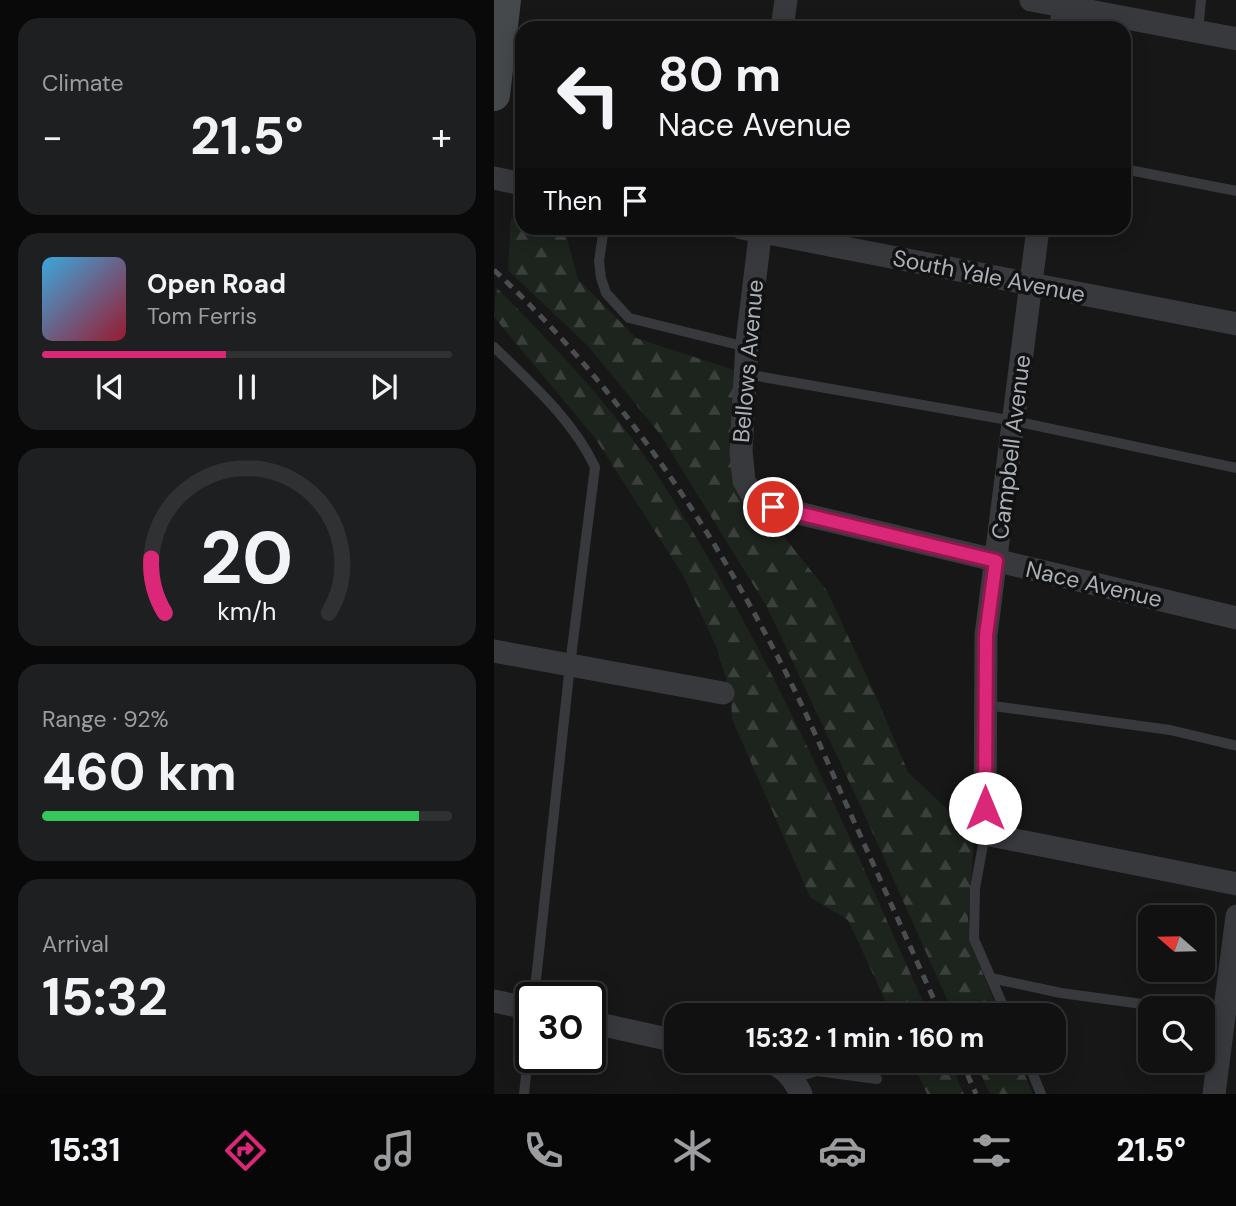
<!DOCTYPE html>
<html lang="en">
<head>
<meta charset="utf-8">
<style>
	body { margin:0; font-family:"DM Sans",sans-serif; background:#1e1f20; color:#f1f3f6; height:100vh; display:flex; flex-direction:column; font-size:26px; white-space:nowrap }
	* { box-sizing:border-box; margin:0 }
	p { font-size:23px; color:#9c9d9f }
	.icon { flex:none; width:38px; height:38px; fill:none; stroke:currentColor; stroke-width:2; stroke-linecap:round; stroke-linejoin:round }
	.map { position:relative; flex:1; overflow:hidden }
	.drawer { display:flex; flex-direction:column; gap:18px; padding:18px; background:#09090a; width:494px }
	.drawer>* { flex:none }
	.guide { position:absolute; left:21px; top:21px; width:616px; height:214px; border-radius:21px; box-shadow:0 4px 18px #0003,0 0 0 2px #303132; background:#111112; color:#f1f3f6; overflow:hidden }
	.needle { width:46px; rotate:290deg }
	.controls { position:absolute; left:644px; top:905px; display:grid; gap:14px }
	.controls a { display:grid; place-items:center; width:77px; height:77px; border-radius:14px; background:#111112; box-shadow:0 4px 18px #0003,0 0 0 2px #303132; font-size:35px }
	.speed { position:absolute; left:21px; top:982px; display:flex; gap:14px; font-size:35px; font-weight:700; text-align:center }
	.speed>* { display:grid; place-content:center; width:91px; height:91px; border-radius:50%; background:#111112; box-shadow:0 4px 18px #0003,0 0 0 2px #303132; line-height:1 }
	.speed .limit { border:4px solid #111; border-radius:10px; background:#fff; color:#111 }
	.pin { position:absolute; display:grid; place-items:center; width:60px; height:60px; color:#fff; margin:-30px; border:4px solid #fff; border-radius:50%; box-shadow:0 2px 7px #0007 }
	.me { position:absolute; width:77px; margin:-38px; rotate:0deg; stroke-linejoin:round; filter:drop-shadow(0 0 5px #0008) }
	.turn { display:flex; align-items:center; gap:24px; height:147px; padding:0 28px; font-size:32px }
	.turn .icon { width:91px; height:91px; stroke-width:2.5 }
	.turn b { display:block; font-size:49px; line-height:60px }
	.then { display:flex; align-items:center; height:66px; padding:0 28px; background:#0003; gap:14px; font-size:26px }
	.big { font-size:52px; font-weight:700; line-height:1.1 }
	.drawer .widget { flex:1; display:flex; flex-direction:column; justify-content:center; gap:10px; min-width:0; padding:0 24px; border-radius:21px; background:#1e1f20 }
	.drawer .dial { align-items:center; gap:0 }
	.dial svg { height:182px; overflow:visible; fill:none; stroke:#303132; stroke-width:7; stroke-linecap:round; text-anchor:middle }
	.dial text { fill:#f1f3f6; stroke:none }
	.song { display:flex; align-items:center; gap:21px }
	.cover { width:84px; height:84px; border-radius:10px; background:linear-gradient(135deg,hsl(200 70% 55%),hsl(350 70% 35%)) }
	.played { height:7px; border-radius:4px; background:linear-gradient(90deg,#db2777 45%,#303132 45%) }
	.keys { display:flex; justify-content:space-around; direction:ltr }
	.heat { display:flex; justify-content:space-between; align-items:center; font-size:38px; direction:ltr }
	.charge { height:10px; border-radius:5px; background:linear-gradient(90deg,#34c759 92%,#303132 0) }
	.trip { position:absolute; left:170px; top:1003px; width:402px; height:70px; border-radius:21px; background:#111112; box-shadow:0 4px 18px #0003,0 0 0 2px #303132; font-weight:700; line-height:70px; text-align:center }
	.dock { display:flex; height:112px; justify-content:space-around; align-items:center; background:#070707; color:#9c9d9f }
	.dock .icon { width:49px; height:49px }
	.dock .active { color:#db2777 }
	.dock b { font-size:32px; color:#f1f3f6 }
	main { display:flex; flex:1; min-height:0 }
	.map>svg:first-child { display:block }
	.forest { fill:url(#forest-firs) }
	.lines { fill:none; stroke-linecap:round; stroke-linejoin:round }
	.lane { stroke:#38393d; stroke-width:10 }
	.street { stroke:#38393d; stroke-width:23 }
	.secondary { stroke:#46494c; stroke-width:32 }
	.rail { stroke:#4b4e51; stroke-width:5; stroke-dasharray:9 7; stroke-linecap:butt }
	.route-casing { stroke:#8e194d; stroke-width:18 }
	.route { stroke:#db2777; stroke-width:12 }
	.labels { text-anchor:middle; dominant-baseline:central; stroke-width:7; stroke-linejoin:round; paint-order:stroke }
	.street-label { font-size:23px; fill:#aab0b7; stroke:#121213 }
</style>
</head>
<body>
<main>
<section class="drawer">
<div class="widget"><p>Climate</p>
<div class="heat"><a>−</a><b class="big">21.5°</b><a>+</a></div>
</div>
<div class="widget">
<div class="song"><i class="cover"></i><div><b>Open Road</b><p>Tom Ferris</p></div></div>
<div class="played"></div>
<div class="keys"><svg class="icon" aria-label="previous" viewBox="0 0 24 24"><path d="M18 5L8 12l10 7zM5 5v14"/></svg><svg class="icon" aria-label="pause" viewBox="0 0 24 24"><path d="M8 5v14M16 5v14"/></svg><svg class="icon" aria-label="next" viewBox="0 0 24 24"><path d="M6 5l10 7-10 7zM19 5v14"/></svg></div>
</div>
<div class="widget dial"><svg viewBox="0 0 100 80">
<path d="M14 69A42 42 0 1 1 86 69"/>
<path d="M14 69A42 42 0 0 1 8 45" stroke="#db2777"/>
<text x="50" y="56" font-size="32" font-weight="700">20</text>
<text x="50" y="72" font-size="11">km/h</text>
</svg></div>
<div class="widget"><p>Range · 92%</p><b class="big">460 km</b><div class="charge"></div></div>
<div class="widget"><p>Arrival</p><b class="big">15:32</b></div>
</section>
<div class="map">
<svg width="743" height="1094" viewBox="0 0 743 1094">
	<defs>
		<pattern id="forest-firs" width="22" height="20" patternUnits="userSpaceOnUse" patternTransform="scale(1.75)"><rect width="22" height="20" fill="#1d231d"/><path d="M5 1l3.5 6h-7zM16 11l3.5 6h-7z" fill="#3b403c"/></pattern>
	</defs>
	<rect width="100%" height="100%" fill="#171718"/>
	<path class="forest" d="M17,218L28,221V228H57L71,231L84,279L142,338L243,371L235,443L240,478L254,500L281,525L333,591L382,696L414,772L455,811L481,827L474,918L476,942L506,1015H460L368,809L273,607L166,434L95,347L14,270Z
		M2,287C55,341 109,396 152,458C269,632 350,825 435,1015H398L354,920L316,897L238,719L237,695L222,646L189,575L101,438L0,317Z
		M418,1061H455L470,1094H433Z
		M481,1061H525L539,1094H496Z"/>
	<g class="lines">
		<path class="lane" d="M704,31L707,0
			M9,41L28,45
			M630,169L743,191
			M110,228L105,261L107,278L112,293L135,318L253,347
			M0,347C37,383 79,420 101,467L76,665L40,998
			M252,374L520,421L743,468
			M492,705L676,730L743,746
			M491,834L481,888L480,939L513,1015
			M497,978L567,993L678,1008
			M709,1011L730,1012
			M533,1060L547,1094
			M300,1078L323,1071L383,1079
			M30,1094L37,1029"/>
		<path class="street" d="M537,0L743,39
			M288,28L292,0
			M567,28L570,0
			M0,178L28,184
			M248,228L743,324
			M267,228L253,343L247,451L250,481L257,493L267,502L279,507L743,618
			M544,228L492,635L491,834L743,884
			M0,651L229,693
			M0,1001L37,1009
			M96,1022L182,1041
			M270,1060C289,1065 299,1077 307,1094
			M720,1094L743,916"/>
		<path class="secondary" d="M0,95L11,0"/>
		<path class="rail" d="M0,270C115,377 206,509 279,648C305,696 327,747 349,797C382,870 414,942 447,1015
			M467,1060L482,1094"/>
	</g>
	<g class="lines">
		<defs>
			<path id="route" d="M279,507L502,561L492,635L491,808"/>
		</defs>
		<use href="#route" class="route-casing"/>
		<use href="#route" class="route"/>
	</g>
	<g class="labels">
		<g class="street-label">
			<text transform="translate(495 276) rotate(11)">South Yale Avenue</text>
			<text transform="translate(254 361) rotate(-85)">Bellows Avenue</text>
			<text transform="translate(517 447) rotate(-83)">Campbell Avenue</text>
			<text transform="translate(600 584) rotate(13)">Nace Avenue</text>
		</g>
	</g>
</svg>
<div class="controls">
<a><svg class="needle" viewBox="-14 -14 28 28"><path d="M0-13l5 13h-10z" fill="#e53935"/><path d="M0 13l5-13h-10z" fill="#9c9d9f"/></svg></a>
<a><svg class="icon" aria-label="search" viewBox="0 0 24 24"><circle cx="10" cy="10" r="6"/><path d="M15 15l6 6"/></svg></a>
</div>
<div class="speed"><div class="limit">30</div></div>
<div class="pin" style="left:279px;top:507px;background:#d93025"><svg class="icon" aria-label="arrive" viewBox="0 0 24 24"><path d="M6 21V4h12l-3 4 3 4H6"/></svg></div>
<svg class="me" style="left:491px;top:808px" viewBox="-20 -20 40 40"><circle r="19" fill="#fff"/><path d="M0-13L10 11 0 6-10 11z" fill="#db2777"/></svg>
<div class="trip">15:32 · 1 min · 160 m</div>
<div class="guide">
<div class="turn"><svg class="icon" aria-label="left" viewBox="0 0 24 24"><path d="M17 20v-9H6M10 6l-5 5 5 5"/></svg><div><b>80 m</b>Nace Avenue</div></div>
<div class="then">Then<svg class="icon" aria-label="arrive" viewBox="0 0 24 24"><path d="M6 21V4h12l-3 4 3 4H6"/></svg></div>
</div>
</div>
</main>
<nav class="dock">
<b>15:31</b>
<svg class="icon active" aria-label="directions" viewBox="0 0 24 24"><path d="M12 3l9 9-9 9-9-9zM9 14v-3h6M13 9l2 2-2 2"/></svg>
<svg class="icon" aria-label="music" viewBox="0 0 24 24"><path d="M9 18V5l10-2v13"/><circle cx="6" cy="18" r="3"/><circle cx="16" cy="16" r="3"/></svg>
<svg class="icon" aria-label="phone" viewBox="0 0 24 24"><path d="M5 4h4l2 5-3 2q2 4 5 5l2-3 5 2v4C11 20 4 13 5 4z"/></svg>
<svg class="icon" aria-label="climate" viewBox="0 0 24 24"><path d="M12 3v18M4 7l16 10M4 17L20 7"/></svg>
<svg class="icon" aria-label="car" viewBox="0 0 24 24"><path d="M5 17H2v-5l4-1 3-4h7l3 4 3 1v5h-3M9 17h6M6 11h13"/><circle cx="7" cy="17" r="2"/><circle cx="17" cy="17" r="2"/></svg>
<svg class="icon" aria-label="filters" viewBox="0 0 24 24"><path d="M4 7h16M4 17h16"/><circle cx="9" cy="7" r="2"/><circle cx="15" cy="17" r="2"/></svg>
<b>21.5°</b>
</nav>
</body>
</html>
